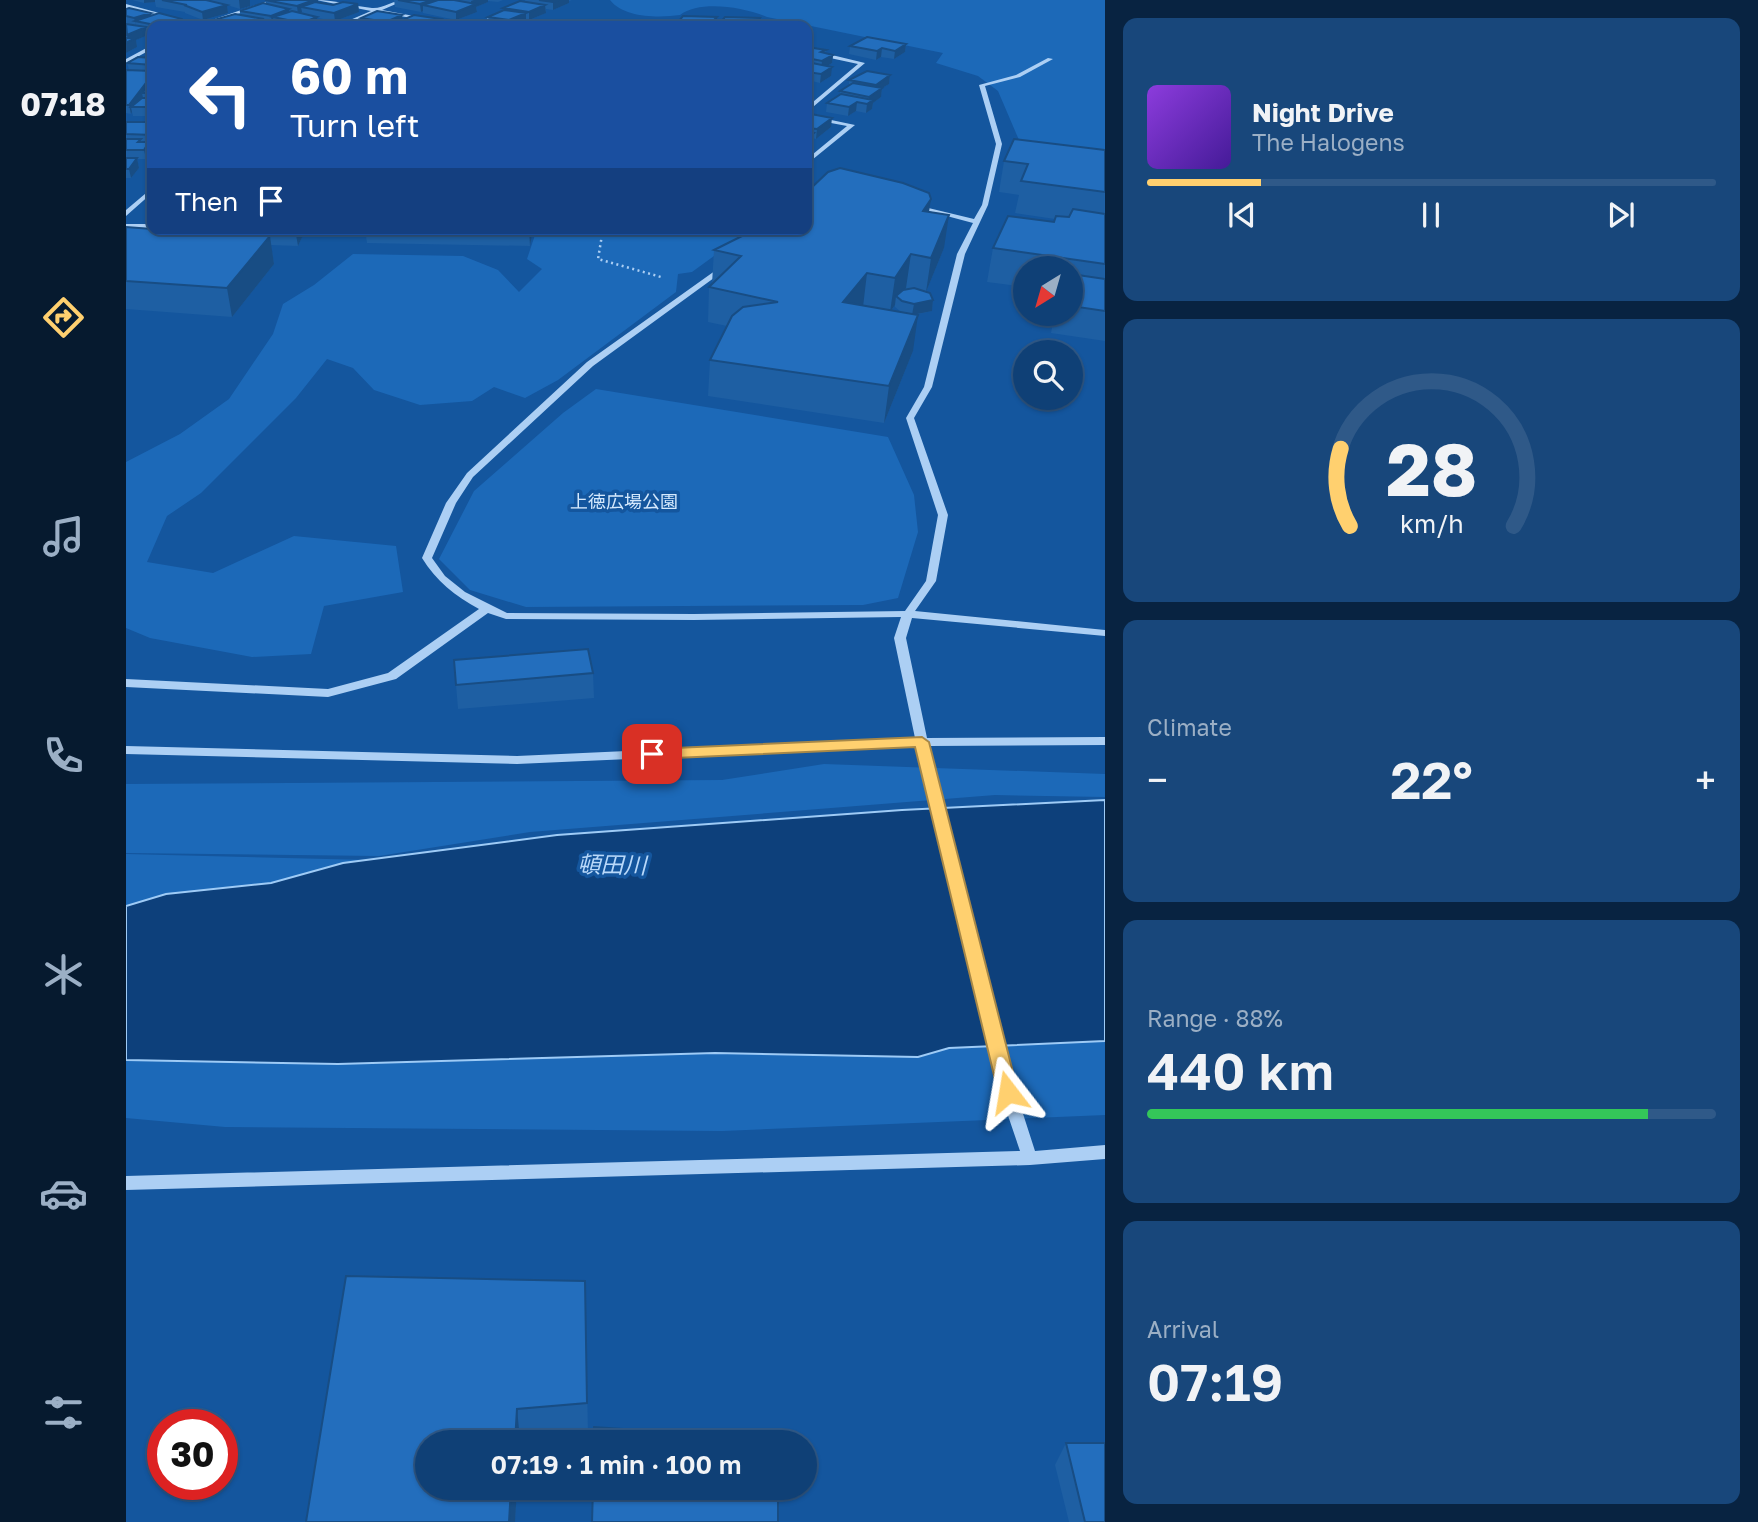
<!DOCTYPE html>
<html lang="en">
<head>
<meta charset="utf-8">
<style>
	body { margin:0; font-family:"Golos Text","Noto Sans JP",sans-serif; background:#18477b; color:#f1f3f6; height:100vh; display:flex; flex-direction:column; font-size:26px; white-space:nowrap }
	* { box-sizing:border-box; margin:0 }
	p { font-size:23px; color:#9bafc5 }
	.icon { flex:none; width:38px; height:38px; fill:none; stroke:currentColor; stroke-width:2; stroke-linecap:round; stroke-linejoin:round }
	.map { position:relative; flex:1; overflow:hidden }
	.panel { display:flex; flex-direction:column; gap:18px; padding:18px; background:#082341; width:653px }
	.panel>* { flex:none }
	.guide { position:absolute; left:21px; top:21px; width:665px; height:214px; border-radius:14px; box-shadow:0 2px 5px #0004,0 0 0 2px #2f5988; background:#1a4fa0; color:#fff; overflow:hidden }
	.needle { width:46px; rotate:217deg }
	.fabs { position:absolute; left:887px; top:256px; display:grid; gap:14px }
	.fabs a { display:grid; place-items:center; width:70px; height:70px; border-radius:50%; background:#0f4076; box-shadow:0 2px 5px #0004,0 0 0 2px #2f5988; font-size:35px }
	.speed { position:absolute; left:21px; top:1409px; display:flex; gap:14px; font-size:35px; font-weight:700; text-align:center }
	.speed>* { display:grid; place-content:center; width:91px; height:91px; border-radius:50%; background:#0f4076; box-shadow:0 2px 5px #0004,0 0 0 2px #2f5988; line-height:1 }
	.speed .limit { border:10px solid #d22; background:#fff; color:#111 }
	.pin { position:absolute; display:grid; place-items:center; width:60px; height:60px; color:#fff; margin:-30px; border-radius:14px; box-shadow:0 4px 10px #0006 }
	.me { position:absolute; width:77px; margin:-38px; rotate:346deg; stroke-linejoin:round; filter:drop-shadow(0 0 5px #0008) }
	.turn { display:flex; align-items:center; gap:24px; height:147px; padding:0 28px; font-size:32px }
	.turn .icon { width:91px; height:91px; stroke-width:2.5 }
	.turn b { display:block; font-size:49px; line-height:60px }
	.then { display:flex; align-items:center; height:66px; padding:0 28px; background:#0003; gap:14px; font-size:26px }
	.big { font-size:52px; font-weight:600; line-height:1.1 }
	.panel .tile { flex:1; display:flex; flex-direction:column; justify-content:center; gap:10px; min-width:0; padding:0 24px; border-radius:14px; background:#18477b }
	.panel .dial { align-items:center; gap:0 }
	.dial svg { height:182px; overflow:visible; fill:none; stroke:#2f5988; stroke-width:7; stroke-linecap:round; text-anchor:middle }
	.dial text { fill:#f1f3f6; stroke:none }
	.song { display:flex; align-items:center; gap:21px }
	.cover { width:84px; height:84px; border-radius:10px; background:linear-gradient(135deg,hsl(270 70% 55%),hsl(260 70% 35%)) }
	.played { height:7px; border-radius:4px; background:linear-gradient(90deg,#ffd06f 20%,#2f5988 20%) }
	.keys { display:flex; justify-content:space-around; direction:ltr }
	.heat { display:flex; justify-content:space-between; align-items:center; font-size:38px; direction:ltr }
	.charge { height:10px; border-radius:5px; background:linear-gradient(90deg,#34c759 88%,#2f5988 0) }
	.trip { position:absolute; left:289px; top:1430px; width:402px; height:70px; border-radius:35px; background:#0f4076; box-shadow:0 2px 5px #0004,0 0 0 2px #2f5988; font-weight:600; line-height:70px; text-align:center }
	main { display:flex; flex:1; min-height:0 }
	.dock { display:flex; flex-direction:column; width:126px; justify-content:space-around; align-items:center; background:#061a2f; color:#9bafc5 }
	.dock .icon { width:49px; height:49px }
	.dock .selected { color:#ffd06f }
	.dock b { font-size:32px; color:#f1f3f6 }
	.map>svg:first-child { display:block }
	.green { fill:#1c69b8 }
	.water { fill:#0d407b; stroke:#9ecbf6; stroke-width:2 }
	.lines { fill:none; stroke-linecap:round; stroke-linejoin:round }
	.path { stroke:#accff4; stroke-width:2.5; stroke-dasharray:2 3.5; stroke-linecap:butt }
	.minor { fill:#accff4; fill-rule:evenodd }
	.wall { fill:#1e5fa3; fill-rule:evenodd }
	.shaded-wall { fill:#184d84 }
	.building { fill:#236ebd; stroke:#184d84; stroke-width:2 }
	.route { fill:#ffd06f; stroke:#a68748; stroke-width:2 }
	.labels { text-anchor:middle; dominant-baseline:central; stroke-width:7; stroke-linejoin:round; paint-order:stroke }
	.far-park-label { font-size:18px; fill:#d5e9fd; stroke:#14569e }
	.water-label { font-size:23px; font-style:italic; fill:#b9d9fa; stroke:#14569e }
</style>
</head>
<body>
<main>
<nav class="dock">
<b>07:18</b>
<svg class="icon selected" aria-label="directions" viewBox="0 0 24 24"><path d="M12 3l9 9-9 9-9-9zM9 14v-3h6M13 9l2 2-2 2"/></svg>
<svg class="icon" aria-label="music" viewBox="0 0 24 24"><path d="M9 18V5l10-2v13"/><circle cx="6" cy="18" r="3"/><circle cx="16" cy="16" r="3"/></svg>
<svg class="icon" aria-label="phone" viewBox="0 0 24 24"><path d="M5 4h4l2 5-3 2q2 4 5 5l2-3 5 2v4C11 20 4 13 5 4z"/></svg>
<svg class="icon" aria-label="climate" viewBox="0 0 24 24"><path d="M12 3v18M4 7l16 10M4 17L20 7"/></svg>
<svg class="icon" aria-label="car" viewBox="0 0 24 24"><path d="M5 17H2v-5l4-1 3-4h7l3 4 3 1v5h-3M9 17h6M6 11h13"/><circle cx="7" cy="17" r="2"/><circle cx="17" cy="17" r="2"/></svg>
<svg class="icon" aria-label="filters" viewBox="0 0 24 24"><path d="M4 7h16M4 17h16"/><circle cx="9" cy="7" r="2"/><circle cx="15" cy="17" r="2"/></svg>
</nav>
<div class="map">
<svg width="980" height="1522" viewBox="0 0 980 1522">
	<rect width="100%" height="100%" fill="#14569e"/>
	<path class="green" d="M484,0H979V163L899,154L872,91L852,76L810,63L817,53L641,17C617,7 574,0 554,15C533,18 498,18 484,0Z
		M411,229H625L566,272L552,274L550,292L432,380L399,398L368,387L346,401L294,405L248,390L227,368L201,359L170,398L75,493L41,516L21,562L87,573L168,536L270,546L277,592L198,606L185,654L126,657L24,638L0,628V462L54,434L103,399L147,334L157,304L188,285L227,254L337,256L372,270L393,292L416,269L401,259Z
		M470,389L762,437L788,495L792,532L772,598L737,605L400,607L344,590L313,559L348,491L437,413Z
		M698,764L979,774L980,797L869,795L404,832L253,856L0,853V784L596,780Z
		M0,854L243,860L203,867L145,883L40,894L0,906Z
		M979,1041V1115L596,1131L99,1127L0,1118V1060L212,1064L589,1053L792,1057L823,1048Z"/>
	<path class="water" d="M979,800V1041L823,1048L792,1057L589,1053L212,1064L0,1060V906L40,894L145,883L217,863L431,835L776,810Z"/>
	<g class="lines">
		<path class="path" d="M477,229L472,259L535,277"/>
		<path class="minor" d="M145,0H153L77,26H70L0,8V4L74,24Z
			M190,0C210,0 227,6 246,8C257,9 267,0 279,0L256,10L341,26H331L251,12L216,26H210L245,11Z
			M403,0H410L352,26H345Z
			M26,45V49L0,63V59Z
			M681,49L739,63L681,112V107L732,64L681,53Z
			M922,58L927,59L894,77L859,86L876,144L862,205L839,254L806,387L788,418L822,515L810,581L789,611L980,630V636L786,618L780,638L801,738L980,737V745L803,746L890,1092L909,1151L980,1145V1159L904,1165L0,1190V1176L894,1151L874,1092L791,746L391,764L0,754V746L391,756L789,738L768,638L775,617L568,620L380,619L362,613L270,679L202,697L0,687V679L202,689L262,673L353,609C329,596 310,581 296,558L320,503L341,473L461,362L600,263H603V267L467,366L347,477L330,503L306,558L319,576L339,592L381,613L568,614L779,611L800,581L812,515L780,418L798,387L831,254L847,223L787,207L790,205L848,219L856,205L870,144L853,85L890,75Z
			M691,117L729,125L681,164V159L721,126L689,120Z
			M26,188V193L0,216V210Z
			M0,224H26V228H0Z"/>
	</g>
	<path class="wall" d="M6,0H80L86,1L85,0H124V6L114,9L101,5L102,13L77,20L59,13V12L30,7L29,2L18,3Z
		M139,0L193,3L207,5L232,4L233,12L209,21L191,18L192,25L190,26H68L89,23L88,20L114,15V11L140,3Z
		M268,0H377L372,2L362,1V2L350,7L351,12L330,20L297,13V11L295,12L269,7Z
		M399,0H446L443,1V3L427,10L420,9V13L403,20H400V21L389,26H370L363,25L362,17L377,10V8L399,1Z
		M0,9L26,16L58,22V26H26V32L21,31L22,35L10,40L11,47L0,53Z
		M235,18L276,20L315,19L316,26H209L235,23Z
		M552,22L590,25L589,26H552Z
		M780,44L779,52L768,59L755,57L750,60L723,54L724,46Z
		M681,47L700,50V53L707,55L706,63L701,66L705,76L694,83L686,81L685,85L681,88Z
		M26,58V116H7L6,112L5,114L0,113V70H3L1,63Z
		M764,75L763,84L756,88L755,97L747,103L746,109L740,113L730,111L722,116L700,112L701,103L714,94V91L723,86V80Z
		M681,116L705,127L690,139L687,138V142L681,147Z
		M0,122H26V144H24L25,152L20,159H11L13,168L5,178H0Z
		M979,150V341L925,333L929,313H945V268H900V287L861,282L867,248L928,222L929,219L889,213L893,195L873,192L878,161Z
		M26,202V217H25L23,207Z
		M803,212L818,248L800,292L807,300L806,311L788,315L787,351L758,423L582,396L584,360L601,326L582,322L583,287L586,284L588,250ZM769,305V307L775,312L765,311Z
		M0,227L40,229H178V233L172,246L145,245L148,264L106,317L0,309Z
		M239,229H407L404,246L241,243Z
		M328,660L467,673L468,698L332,709Z
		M459,1281L462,1434L394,1439L301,1488H391L389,1522H180Z
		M940,1443L979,1522H943L929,1465Z"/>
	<path class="shaded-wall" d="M18,0H29V2L18,3Z
		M113,0H124V6L114,9Z
		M188,0H192L193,6L175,7L176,12L172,14L171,6Z
		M306,0H309V7L297,5V11L295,12L294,4Z
		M348,0H362V2L350,7L351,12L330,20V12L345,6V1Z
		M433,0H443V3L427,10V2Z
		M232,4L233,12L209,21L208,13Z
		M101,5L102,13L77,20L76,12Z
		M419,5L420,13L403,20V12Z
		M163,9L164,17H147L148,23L146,24L145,16Z
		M25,13L27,21H9L10,26L8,18Z
		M400,13V21L389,26H384L383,20Z
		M276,15L277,21H274V24L269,26H261L260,22Z
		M191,17L192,25L176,26V23Z
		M591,17L590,25L589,26H584V24Z
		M634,18L633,26H628Z
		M138,19L139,26H114Z
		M315,19L316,26H301Z
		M58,22V26H45Z
		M20,27L22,35L10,40L11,47L0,53V43L2,42L1,35Z
		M780,44L779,52L768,59L769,51Z
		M756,48L755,57L750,60L751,51Z
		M707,55L706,63L695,70L696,61Z
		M706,67L705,76L694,83L695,74Z
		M26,75V86L16,93L17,98L5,107L6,112L5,114L3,105Z
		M764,75L763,84L756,88L755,97L747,103L746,109L740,113L741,104L743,103V97L749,93L750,85Z
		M686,76L685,85L681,88V79Z
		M731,102L730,111L722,116L723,107Z
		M706,118L705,127L690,139L691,129Z
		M688,133L687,142L681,147V139Z
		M23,142L25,152L20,159L18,150Z
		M11,158L13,168L5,178L3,169Z
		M805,199L800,231L797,211Z
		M823,215L818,248L800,292L805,258Z
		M169,229H178V233L172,246Z
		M403,229H407L404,246Z
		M144,236L148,264L106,317L101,288Z
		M785,254L780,288L773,299L770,296L769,305L764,312L769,278Z
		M741,273L737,307L717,302Z
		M807,300L806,311L786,315L788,304Z
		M792,315L787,351L758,423L763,386Z
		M391,1409L394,1439V1442H389Z
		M385,1488H391L389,1522H383Z"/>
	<path class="building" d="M36,0H80L101,5L76,12L58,5H61Z
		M139,0H188L171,6Z
		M272,0H306L294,4Z
		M312,0H328L350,4L330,12L297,5Z
		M413,0H433L427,2Z
		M394,1L419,5L403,12L377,8Z
		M189,2L207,5L217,2L232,4L208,13L175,7Z
		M137,3L163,9L145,16L114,11Z
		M3,8L25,13L8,18L0,16V9Z
		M378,10L400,13L383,20L362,17Z
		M166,11L191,17L176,23L147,17Z
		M251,11L276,15L260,22L235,18Z
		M33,13L56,19L58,22L45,26H34L9,21Z
		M109,14L138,19L114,26L88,20Z
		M288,15L315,19L301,26L274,21Z
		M557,16L591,17L584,24L552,22Z
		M599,17L634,18L628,26L593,24Z
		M136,21L165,26H121Z
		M220,21L258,26H209Z
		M80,22L105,26H68Z
		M271,23L285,26H264Z
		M0,24L20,27L1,35Z
		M501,24L524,26H500Z
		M453,25L482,26H452Z
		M741,37L780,44L769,51L756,48L751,51L724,46Z
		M0,38H9L0,43Z
		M681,47L700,50L695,52L707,55L696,61L681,58Z
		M12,57L26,58V65L1,63Z
		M681,62L706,67L695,74L681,72Z
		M0,70L26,71V75L3,105H0Z
		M741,71L764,75L750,85L723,80Z
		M727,83L756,88L743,97L714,91Z
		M24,84H26V93H16Z
		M715,94L747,100L741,104L731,102L723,107L701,103Z
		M16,98H26V107H5Z
		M685,114L706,118L691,129L681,128V116Z
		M0,122H26V135L0,134Z
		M681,132L688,133L681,139Z
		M0,139H15L12,142H23L18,150H0Z
		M888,139L979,150V192L895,181L902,164L878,161Z
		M0,158H11L3,169H0Z
		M714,168L777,183L803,193L805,199L797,211L823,215L805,258L785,254L769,278L741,273L717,302L792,315L763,386L584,360L606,316L617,307L652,302L583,287L615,256L588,250L630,229H681V192L702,172Z
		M947,209L979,214V264L867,248L882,216L928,222L930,216L943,217Z
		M0,227L26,229L144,236L101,288L0,281Z
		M945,274L979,279V311L945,306Z
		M788,288L804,293L807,300L788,304L776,301L770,296L777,290Z
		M462,649L467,673L330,685L328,660Z
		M220,1276L459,1281L461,1403L391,1409L389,1442H301V1488H385L383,1522H180Z
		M468,1427L651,1440V1442H468Z
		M940,1443H979V1522H959Z
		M467,1488H652V1522H466Z"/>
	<path class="route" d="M796,737L803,742L892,1092L889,1098L882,1100L875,1098L872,1092L789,747L526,759L518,754L526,749Z"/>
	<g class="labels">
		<g class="far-park-label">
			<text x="498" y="501">上徳広場公園</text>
		</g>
		<g class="water-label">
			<text transform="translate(486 864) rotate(1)">頓田川</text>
		</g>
	</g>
</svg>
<div class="fabs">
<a><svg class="needle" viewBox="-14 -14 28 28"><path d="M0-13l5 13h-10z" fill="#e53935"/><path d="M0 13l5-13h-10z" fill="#9bafc5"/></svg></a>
<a><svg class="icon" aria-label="search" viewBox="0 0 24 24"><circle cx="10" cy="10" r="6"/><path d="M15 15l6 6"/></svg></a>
</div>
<div class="speed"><div class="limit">30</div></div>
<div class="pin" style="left:526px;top:754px;background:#d93025"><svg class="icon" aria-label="arrive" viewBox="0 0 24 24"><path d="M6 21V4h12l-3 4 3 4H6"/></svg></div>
<svg class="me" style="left:882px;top:1092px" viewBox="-20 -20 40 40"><path d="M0-17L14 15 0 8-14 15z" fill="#ffd06f" stroke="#fff" stroke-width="4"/></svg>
<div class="trip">07:19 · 1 min · 100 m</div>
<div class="guide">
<div class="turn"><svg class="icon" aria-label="left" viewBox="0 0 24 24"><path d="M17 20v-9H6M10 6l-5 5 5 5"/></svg><div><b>60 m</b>Turn left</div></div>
<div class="then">Then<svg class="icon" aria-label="arrive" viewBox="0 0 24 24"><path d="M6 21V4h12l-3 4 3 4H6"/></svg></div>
</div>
</div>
<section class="panel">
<div class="tile">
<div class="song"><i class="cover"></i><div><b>Night Drive</b><p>The Halogens</p></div></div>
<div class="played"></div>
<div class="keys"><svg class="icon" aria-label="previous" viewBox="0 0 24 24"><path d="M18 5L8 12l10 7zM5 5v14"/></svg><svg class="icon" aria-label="pause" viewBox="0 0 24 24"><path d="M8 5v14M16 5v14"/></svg><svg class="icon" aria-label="next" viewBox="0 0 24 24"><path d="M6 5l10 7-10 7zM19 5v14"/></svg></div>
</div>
<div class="tile dial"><svg viewBox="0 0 100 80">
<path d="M14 69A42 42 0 1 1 86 69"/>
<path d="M14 69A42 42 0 0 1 10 35" stroke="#ffd06f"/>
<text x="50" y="56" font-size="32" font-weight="700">28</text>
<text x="50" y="72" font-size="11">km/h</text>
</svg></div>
<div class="tile"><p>Climate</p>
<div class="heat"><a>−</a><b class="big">22°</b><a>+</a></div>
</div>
<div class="tile"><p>Range · 88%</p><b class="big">440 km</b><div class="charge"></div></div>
<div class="tile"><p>Arrival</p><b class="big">07:19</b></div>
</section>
</main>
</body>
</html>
